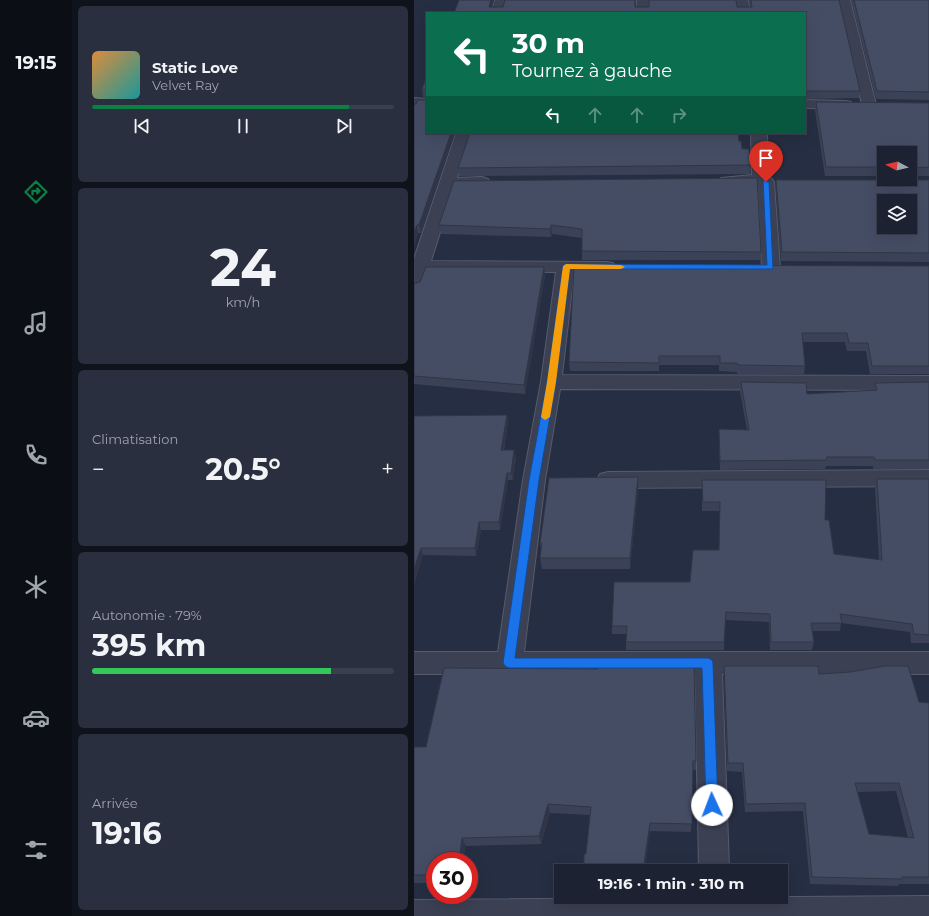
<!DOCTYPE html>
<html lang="fr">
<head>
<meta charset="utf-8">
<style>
	body { margin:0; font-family:Montserrat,sans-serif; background:#292f3e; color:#f1f3f6; height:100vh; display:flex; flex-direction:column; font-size:15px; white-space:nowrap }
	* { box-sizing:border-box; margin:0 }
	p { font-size:13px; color:#a0a4ac }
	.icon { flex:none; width:22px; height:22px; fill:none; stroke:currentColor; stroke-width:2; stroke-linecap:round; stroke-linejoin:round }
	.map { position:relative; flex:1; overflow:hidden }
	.sheet { display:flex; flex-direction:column; gap:6px; padding:6px; background:#0f131c; width:342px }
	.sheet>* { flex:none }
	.banner { position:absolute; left:12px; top:12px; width:380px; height:122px; border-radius:0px; box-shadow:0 4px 16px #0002,0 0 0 1px #3a3f4d; background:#0b6e4f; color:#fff; overflow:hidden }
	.needle { width:26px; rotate:277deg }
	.buttons { position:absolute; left:463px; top:146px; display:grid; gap:8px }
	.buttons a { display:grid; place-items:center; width:40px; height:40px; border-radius:0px; background:#1c2232; box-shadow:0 4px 16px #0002,0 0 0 1px #3a3f4d; font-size:20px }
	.speed { position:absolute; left:12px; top:852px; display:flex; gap:8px; font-size:20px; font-weight:700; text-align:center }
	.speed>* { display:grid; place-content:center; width:52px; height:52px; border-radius:50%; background:#1c2232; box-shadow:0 4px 16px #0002,0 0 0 1px #3a3f4d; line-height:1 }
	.speed .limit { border:6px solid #d22; background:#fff; color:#111 }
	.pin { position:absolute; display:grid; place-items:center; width:34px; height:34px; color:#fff; margin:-41px -17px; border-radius:50% 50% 50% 0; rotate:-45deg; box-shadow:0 0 4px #0007 }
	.pin .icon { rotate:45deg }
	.me { position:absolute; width:44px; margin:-22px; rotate:358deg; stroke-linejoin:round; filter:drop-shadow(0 0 3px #0008) }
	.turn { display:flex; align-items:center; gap:14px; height:84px; padding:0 20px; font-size:18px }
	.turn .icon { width:52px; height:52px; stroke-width:2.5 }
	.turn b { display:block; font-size:28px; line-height:34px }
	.lanes { display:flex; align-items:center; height:38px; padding:0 20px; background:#0003; justify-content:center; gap:20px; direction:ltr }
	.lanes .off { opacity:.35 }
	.big { font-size:30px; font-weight:700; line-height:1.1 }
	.sheet .widget { flex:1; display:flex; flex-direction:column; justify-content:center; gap:6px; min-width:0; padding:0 14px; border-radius:6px; background:#292f3e }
	.sheet .dial { align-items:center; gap:0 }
	.dial b { font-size:52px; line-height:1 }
	.song { display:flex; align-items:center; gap:12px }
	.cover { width:48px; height:48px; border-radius:6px; background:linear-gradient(135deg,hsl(30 70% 55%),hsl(180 70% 35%)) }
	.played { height:4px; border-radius:2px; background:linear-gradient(90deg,#0b8043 85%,#3a3f4d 85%) }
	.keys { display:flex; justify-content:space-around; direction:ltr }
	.heat { display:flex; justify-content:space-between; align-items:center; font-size:22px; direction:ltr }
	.charge { height:6px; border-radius:3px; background:linear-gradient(90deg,#34c759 79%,#3a3f4d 0) }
	.trip { position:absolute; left:140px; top:864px; width:234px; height:40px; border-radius:0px; background:#1c2232; box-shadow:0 4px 16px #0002,0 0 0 1px #3a3f4d; font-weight:700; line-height:40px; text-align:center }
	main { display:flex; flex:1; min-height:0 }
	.tab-bar { display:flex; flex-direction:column; width:72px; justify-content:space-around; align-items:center; background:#0b0e14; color:#a0a4ac }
	.tab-bar .icon { width:28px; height:28px }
	.tab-bar .on { color:#0b8043 }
	.tab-bar b { font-size:18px; color:#f1f3f6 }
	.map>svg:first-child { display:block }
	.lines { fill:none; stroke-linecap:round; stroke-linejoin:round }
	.minor-casing { stroke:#565b6d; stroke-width:2 }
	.minor { fill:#3b4053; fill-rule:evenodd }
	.wall { fill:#3b4257; fill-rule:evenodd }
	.shaded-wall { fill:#303647 }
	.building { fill:#454d65; stroke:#303647; fill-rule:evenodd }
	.route { fill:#1a73e8; stroke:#114b97 }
	.slow { fill:#f59e0b }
</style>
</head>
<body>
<main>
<nav class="tab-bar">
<b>19:15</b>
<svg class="icon on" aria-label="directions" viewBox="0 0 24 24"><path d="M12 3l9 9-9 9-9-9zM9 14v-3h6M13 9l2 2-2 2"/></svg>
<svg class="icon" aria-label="music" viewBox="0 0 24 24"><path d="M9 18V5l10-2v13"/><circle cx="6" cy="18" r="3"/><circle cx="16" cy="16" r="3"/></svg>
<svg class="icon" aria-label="phone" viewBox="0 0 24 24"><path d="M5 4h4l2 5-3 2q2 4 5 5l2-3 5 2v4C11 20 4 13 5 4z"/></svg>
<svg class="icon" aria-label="climate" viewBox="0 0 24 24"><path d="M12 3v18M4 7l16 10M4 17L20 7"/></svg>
<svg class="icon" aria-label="car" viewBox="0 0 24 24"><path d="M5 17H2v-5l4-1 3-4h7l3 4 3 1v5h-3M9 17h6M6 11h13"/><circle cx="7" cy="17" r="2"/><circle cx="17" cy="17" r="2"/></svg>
<svg class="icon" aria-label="filters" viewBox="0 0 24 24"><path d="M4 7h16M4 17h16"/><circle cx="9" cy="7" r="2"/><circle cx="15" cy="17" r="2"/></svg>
</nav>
<section class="sheet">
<div class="widget">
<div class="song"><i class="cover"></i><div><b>Static Love</b><p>Velvet Ray</p></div></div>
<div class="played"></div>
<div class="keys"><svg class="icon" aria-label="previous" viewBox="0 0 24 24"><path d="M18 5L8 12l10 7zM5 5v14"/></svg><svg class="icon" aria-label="pause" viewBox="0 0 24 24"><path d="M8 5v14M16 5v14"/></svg><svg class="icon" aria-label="next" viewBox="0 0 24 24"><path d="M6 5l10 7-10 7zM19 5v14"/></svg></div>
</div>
<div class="widget dial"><b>24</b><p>km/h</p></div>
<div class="widget"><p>Climatisation</p>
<div class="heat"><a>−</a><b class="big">20.5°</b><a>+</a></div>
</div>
<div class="widget"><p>Autonomie · 79%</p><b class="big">395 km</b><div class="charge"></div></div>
<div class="widget"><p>Arrivée</p><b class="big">19:16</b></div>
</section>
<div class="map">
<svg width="515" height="916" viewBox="0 0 515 916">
	<rect width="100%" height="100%" fill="#262e43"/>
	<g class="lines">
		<defs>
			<path id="minor" d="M81,0H93L89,13H77Z
				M223,0H235L234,13H222Z
				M322,0H334L336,13H324Z
				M424,0H436L462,105L460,108L455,109L450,108L448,105Z
				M0,98L13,99V107L0,106Z
				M391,100L432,101L437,102L439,105L437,108L432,109L391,108Z
				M42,133H58L43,178L68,177L74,179L76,182L74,185L40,188L17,261L193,262L199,263L202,267L199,271L193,272H160L148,375L515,376V390L146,389L131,480L110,652H515V674H308L315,868L314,871H283L285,866L281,674H0V652H84L109,480L127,382L142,272L14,271L7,290L0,292V259Z
				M337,133H353L354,177L358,179L360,182L366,268L363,272L357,273L351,272L348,268L344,185L313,186L307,184L305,181L307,178L338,175Z
				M515,470V486L194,488L186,486L183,480L186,474L194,472Z
				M515,896V916H0V900Z"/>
		</defs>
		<use href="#minor" class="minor-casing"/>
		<use href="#minor" class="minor"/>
	</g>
	<path class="wall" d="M80,0L78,7H89L222,0L221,7H336L335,0H425L446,91L445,98L391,99V13H40Z
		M437,0H515V100L462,99Z
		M13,76V133H41L7,233H4L0,246V104H2L13,100V98L9,97L8,89Z
		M402,102L515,103V176H496V153H470V176H411L401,110Z
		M325,141L337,165L336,174L45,176L44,168Z
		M362,180H515V262L367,261L362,188Z
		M40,181L347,252L346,260H168V238L138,234L137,237L27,234L25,225Z
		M515,266V374H456L452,351H433L431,342H389L391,366L390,374H323V372L305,371V365H245V371H156L155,362Z
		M131,275L111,394L0,384V284Z
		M327,382L393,394L460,390L461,383L515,382V469H459V466H412L411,469L306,470L305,438V429L333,430L326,391Z
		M93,415L94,423L90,450H100L102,458L99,480H94L86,530H67L62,556L9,555L0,585V416Z
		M463,479H515V643H497L496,632L427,623L426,631H398L400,642L398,650H356L355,622L311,620L310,650H212V634H198V626L276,582L305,550L306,511H288V480L411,520L420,554L465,560L461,488Z
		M224,489L216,569H128L126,558L127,550L126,543Z
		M310,666L405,674L505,702L515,703V884H485L484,886L396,884L389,811L331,812L328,772L313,771L310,676ZM482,791L494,838L455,834L443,792Z
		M0,747L282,761V770H279L277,832L236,831L172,854L176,815L136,813L127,844L52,846L21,861V883H0Z"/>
	<path class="shaded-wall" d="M77,0H80L76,13L75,7Z
		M37,133H41L7,233L5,225Z
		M3,225L4,233L0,246V232Z
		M137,225L138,234L137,237L136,229Z
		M130,267L131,275L111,394L110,385Z
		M93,415L94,423L88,458L87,450Z
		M100,450L102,458L99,480L97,473Z
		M93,473L94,480L86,530L85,522Z
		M224,477V489L216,569V558Z
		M65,522L67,530L62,556L61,548Z
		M7,548L9,555L0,585V569Z
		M134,804L136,813L127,844L125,836Z
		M236,823V831L231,871H229Z
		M48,838L52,846L49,861H45Z"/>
	<path class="building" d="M45,0H77L75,7H89L91,0H221V7H235V0H322L323,7H338L337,0H425L446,91H391V13H40Z
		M440,0H515V92L463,91Z
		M13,76V133H37L5,225H3L0,232V104H2L4,100H13V90L8,89Z
		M402,102L515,103V167L496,168V153H470V167H412Z
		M56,133H324L325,141H327L328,149H335L337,165L44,168Z
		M343,178L347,252L168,251V229L137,225L136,229L25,225L40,181Z
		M362,180H515V253L368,252ZM470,201H496V227H470Z
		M167,265L515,266V366H458L454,343H435L433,333H388L391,366L324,365L323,363H306V356H245V363L155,362L160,267H167Z
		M12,267H130L110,385L0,376V284L6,282Z
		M327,382L392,383L393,394L463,390L461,383L515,382V460H461L460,457H413L412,460L306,461L305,429L335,430Z
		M93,415L87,450H100L97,473H93L85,522H65L61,548H7L0,569V416Z
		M224,477L216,558H126L128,543H126L135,478Z
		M463,479H515V635L500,634L498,624L426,614L428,623H397L400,642H357L356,614L312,612L310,642H212L213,626H198L200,582H276L279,550H305L306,502H289L288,480H412L411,520H415L420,554L468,560Z
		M184,666H280L282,761H279L278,824L236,823L229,871H170V854H172L177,807L134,804L125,836L48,838L45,861H21V875H0V747H12L30,668L184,669Z
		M310,666H404L405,674L436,672L471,666H494L505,702L515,703V877H488V879L398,877L391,803L332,804L329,763H314ZM441,783H485L500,838L455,834Z"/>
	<path class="route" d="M349,180L355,182L359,269H156L142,382L125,480L101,658H294L298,660L299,663L304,805L302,809L298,810L294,809L292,805L288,668H95L91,666L89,663L115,480L133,382L149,266L152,264L353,265Z"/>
	<path class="slow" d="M152,264L207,265L211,267L207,269H156L142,382L136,417L131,420L127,417L133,382L149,266Z"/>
</svg>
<div class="buttons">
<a><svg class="needle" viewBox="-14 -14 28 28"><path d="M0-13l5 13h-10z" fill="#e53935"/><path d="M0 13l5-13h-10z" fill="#a0a4ac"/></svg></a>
<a><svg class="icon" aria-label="layers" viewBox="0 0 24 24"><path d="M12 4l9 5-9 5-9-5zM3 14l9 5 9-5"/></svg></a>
</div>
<div class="speed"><div class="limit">30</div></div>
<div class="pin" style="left:352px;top:182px;background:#d93025"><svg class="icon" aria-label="arrive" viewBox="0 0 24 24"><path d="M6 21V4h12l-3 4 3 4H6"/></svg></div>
<svg class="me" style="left:298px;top:805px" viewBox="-20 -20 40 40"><circle r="19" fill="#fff"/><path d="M0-13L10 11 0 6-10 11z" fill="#1a73e8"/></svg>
<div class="trip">19:16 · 1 min · 310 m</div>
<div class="banner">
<div class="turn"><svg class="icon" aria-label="left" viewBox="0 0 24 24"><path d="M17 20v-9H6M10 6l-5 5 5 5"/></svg><div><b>30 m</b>Tournez à gauche</div></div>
<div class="lanes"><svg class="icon" aria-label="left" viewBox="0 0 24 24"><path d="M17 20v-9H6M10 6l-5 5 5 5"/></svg><svg class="icon off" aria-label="ahead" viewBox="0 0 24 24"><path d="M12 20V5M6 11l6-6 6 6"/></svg><svg class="icon off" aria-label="ahead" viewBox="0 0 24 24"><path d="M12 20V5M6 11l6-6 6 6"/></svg><svg class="icon off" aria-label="right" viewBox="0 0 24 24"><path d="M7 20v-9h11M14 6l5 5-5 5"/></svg></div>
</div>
</div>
</main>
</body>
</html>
